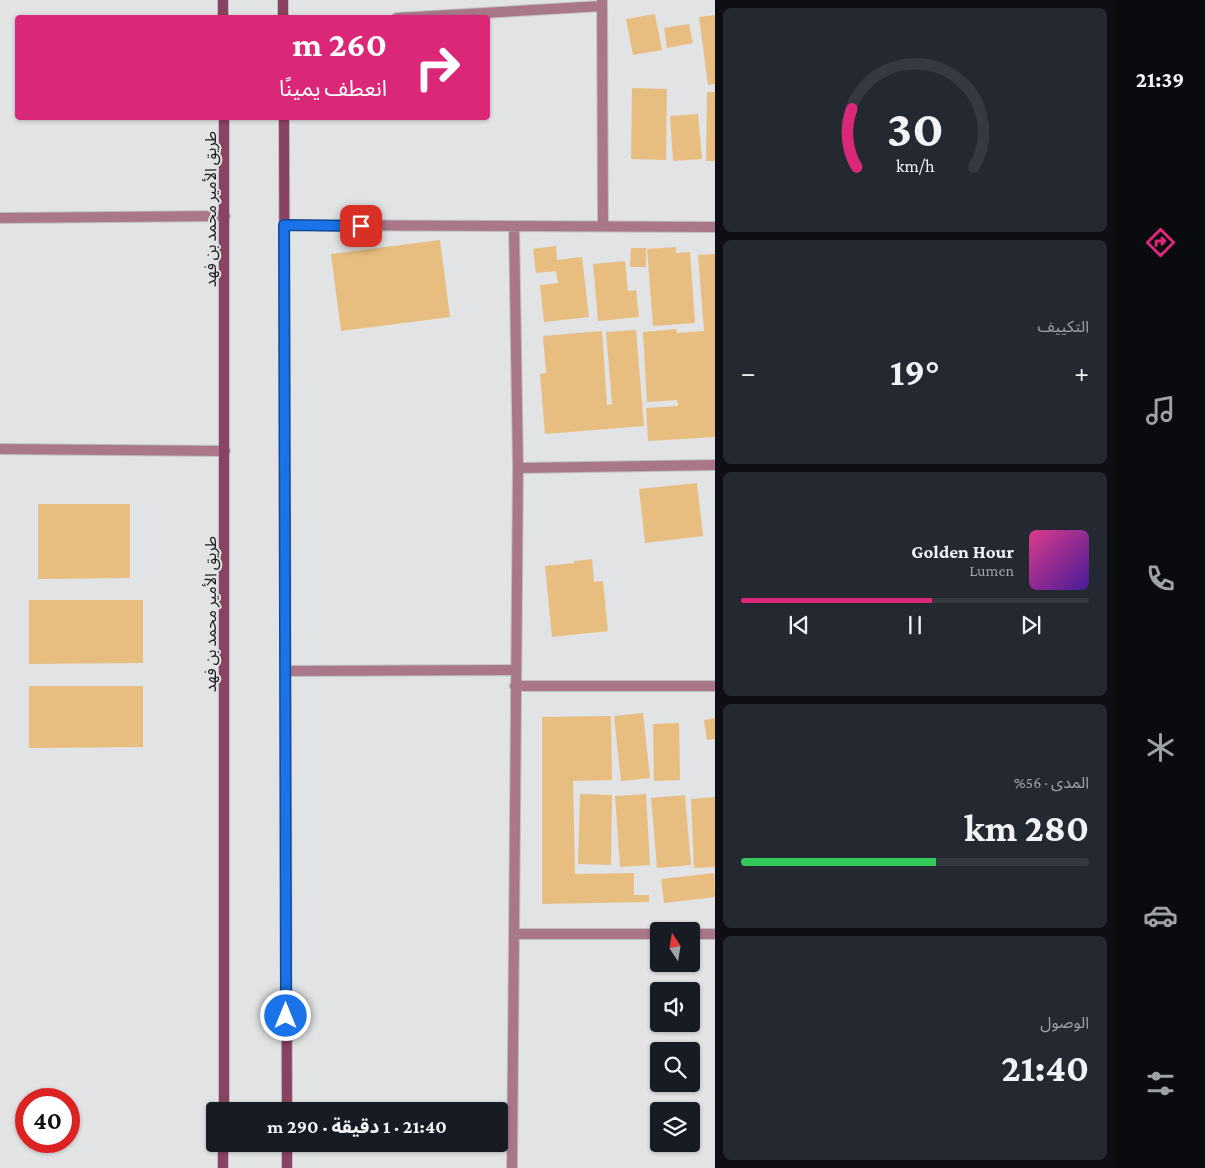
<!DOCTYPE html>
<html lang="ar">
<head>
<meta charset="utf-8">
<style>
	body { margin:0; font-family:"Crimson Pro","Noto Sans Arabic",serif; background:#242831; color:#f1f3f6; direction:rtl; height:100vh; display:flex; flex-direction:column; font-size:19px; white-space:nowrap }
	* { box-sizing:border-box; margin:0 }
	p { font-size:16px; color:#9ea1a6 }
	.icon { flex:none; width:28px; height:28px; fill:none; stroke:currentColor; stroke-width:2; stroke-linecap:round; stroke-linejoin:round }
	.map { position:relative; flex:1; overflow:hidden; direction:ltr }
	.details { display:flex; flex-direction:column; gap:8px; padding:8px; background:#0d0f14; width:400px }
	.details>* { flex:none }
	.top-card { position:absolute; left:15px; top:15px; width:475px; height:105px; border-radius:5px; box-shadow:0 1px 4px #0004; direction:rtl; background:#db2777; color:#fff; overflow:hidden }
	.needle { width:32px; rotate:348deg }
	.buttons { position:absolute; left:650px; top:922px; display:grid; gap:10px }
	.buttons a { display:grid; place-items:center; width:50px; height:50px; border-radius:5px; background:#171b24; box-shadow:0 1px 4px #0004; font-size:25px }
	.speed { position:absolute; left:15px; top:1088px; display:flex; gap:10px; font-size:25px; font-weight:700; text-align:center }
	.speed>* { display:grid; place-content:center; width:65px; height:65px; border-radius:50%; background:#171b24; box-shadow:0 1px 4px #0004; line-height:1 }
	.speed .limit { border:8px solid #d22; background:#fff; color:#111 }
	.pin { position:absolute; display:grid; place-items:center; width:42px; height:42px; color:#fff; margin:-21px; border-radius:10px; box-shadow:0 2px 8px #0006 }
	.me { position:absolute; width:55px; margin:-28px; rotate:0deg; stroke-linejoin:round; filter:drop-shadow(0 0 4px #0008) }
	.turn { display:flex; align-items:center; gap:18px; height:105px; padding:0 20px; font-size:22px }
	.turn .icon { width:65px; height:65px; stroke-width:2.5 }
	.turn b { display:block; font-size:35px; line-height:42px }
	.big { font-size:38px; font-weight:700; line-height:1.1 }
	.details .tile { flex:1; display:flex; flex-direction:column; justify-content:center; gap:8px; min-width:0; padding:0 18px; border-radius:8px; background:#242831 }
	.details .dial { align-items:center; gap:0 }
	.dial svg { height:130px; overflow:visible; fill:none; stroke:#363941; stroke-width:7; stroke-linecap:round; text-anchor:middle }
	.dial text { fill:#f1f3f6; stroke:none }
	.song { display:flex; align-items:center; gap:15px }
	.cover { width:60px; height:60px; border-radius:8px; background:linear-gradient(135deg,hsl(330 70% 55%),hsl(260 70% 35%)) }
	.played { height:5px; border-radius:2px; background:linear-gradient(90deg,#db2777 55%,#363941 55%) }
	.keys { display:flex; justify-content:space-around; direction:ltr }
	.heat { display:flex; justify-content:space-between; align-items:center; font-size:28px; direction:ltr }
	.charge { height:8px; border-radius:4px; background:linear-gradient(90deg,#34c759 56%,#363941 0) }
	.trip { position:absolute; left:206px; top:1102px; width:302px; height:50px; border-radius:5px; background:#171b24; box-shadow:0 1px 4px #0004; font-weight:700; line-height:50px; text-align:center; direction:rtl }
	main { display:flex; flex:1; min-height:0 }
	.tab-bar { display:flex; flex-direction:column; width:90px; justify-content:space-around; align-items:center; background:#090b0e; color:#9ea1a6 }
	.tab-bar .icon { width:35px; height:35px }
	.tab-bar .on { color:#db2777 }
	.tab-bar b { font-size:22px; color:#f1f3f6 }
	.map>svg:first-child { display:block }
	.building { fill:#e7be80 }
	.lines { fill:none; stroke-linecap:round; stroke-linejoin:round }
	.street-casing { stroke:#bdbfc1; stroke-width:12 }
	.secondary-casing { stroke:#bdbfc1; stroke-width:12 }
	.street { stroke:#aa778a; stroke-width:10 }
	.secondary { stroke:#894260; stroke-width:10 }
	.route-casing { stroke:#114b97; stroke-width:12 }
	.route { stroke:#1a73e8; stroke-width:9 }
	.labels { text-anchor:middle; dominant-baseline:central; stroke-width:4; stroke-linejoin:round; paint-order:stroke }
	.street-label { font-size:16px; fill:#1a1a1b; stroke:#e1e3e5 }
</style>
</head>
<body>
<main>
<nav class="tab-bar">
<b>21:39</b>
<svg class="icon on" aria-label="directions" viewBox="0 0 24 24"><path d="M12 3l9 9-9 9-9-9zM9 14v-3h6M13 9l2 2-2 2"/></svg>
<svg class="icon" aria-label="music" viewBox="0 0 24 24"><path d="M9 18V5l10-2v13"/><circle cx="6" cy="18" r="3"/><circle cx="16" cy="16" r="3"/></svg>
<svg class="icon" aria-label="phone" viewBox="0 0 24 24"><path d="M5 4h4l2 5-3 2q2 4 5 5l2-3 5 2v4C11 20 4 13 5 4z"/></svg>
<svg class="icon" aria-label="climate" viewBox="0 0 24 24"><path d="M12 3v18M4 7l16 10M4 17L20 7"/></svg>
<svg class="icon" aria-label="car" viewBox="0 0 24 24"><path d="M5 17H2v-5l4-1 3-4h7l3 4 3 1v5h-3M9 17h6M6 11h13"/><circle cx="7" cy="17" r="2"/><circle cx="17" cy="17" r="2"/></svg>
<svg class="icon" aria-label="filters" viewBox="0 0 24 24"><path d="M4 7h16M4 17h16"/><circle cx="9" cy="7" r="2"/><circle cx="15" cy="17" r="2"/></svg>
</nav>
<section class="details">
<div class="tile dial"><svg viewBox="0 0 100 80">
<path d="M14 69A42 42 0 1 1 86 69"/>
<path d="M14 69A42 42 0 0 1 11 33" stroke="#db2777"/>
<text x="50" y="56" font-size="32" font-weight="700">30</text>
<text x="50" y="72" font-size="11">km/h</text>
</svg></div>
<div class="tile"><p>التكييف</p>
<div class="heat"><a>−</a><b class="big">19°</b><a>+</a></div>
</div>
<div class="tile">
<div class="song"><i class="cover"></i><div><b>Golden Hour</b><p>Lumen</p></div></div>
<div class="played"></div>
<div class="keys"><svg class="icon" aria-label="previous" viewBox="0 0 24 24"><path d="M18 5L8 12l10 7zM5 5v14"/></svg><svg class="icon" aria-label="pause" viewBox="0 0 24 24"><path d="M8 5v14M16 5v14"/></svg><svg class="icon" aria-label="next" viewBox="0 0 24 24"><path d="M6 5l10 7-10 7zM19 5v14"/></svg></div>
</div>
<div class="tile"><p>المدى · 56%</p><b class="big">280 km</b><div class="charge"></div></div>
<div class="tile"><p>الوصول</p><b class="big">21:40</b></div>
</section>
<div class="map">
<svg width="715" height="1168" viewBox="0 0 715 1168">
	<rect width="100%" height="100%" fill="#e1e3e5"/>
	<path class="building" d="M655,14L662,50L633,55L626,19Z
		M715,15V84L708,85L699,17Z
		M689,24L693,43L667,48L664,28Z
		M632,88L667,89L666,160L631,159Z
		M707,92H715V161H706Z
		M698,114L702,159L673,161L670,116Z
		M440,240L450,317L341,331L331,254Z
		M556,246L557,260L582,257L589,317L544,322L540,285L558,283L556,271L536,273L533,249Z
		M676,247V253L690,252L695,323L653,326L647,249Z
		M631,248H646V267H630Z
		M715,254V437L648,441L646,408L678,406L677,400L647,402L643,332L676,329L677,333L704,331L698,255Z
		M625,261L628,291L636,290L639,317L598,321L593,264Z
		M636,330L644,426L545,434L540,374L546,373L543,336L602,331L607,405L612,404L606,332Z
		M697,483L703,536L645,543L639,489Z
		M38,504H130V578L38,579Z
		M592,559L594,582L603,581L608,631L552,637L545,566L574,563V561Z
		M29,600H143V663L29,664Z
		M29,686H143V747L29,748Z
		M643,713L650,778L621,781L614,716Z
		M611,716L612,780L573,781L575,874L634,873V895H649V902L542,904V717Z
		M715,718V739L707,740L704,720Z
		M679,723L680,780L654,781L653,724Z
		M580,794L612,795L611,865L578,864Z
		M646,794L650,865L620,867L615,796Z
		M685,795L691,865L657,868L651,798Z
		M715,797V867L694,868L691,799Z
		M714,873L715,897L664,903L661,879Z"/>
	<g class="lines">
		<defs>
			<path id="street" d="M602,0L603,226
				M397,18L602,6
				M0,218L225,216
				M284,225L715,227
				M0,449L225,451
				M518,468L715,465
				M285,671L516,670
				M515,686H715
				M514,934H659
				M691,934H715
				M512,1168L518,468L514,226"/>
			<path id="secondary" d="M223,0V18
				M283,0V18
				M284,118L287,1111
				M224,1111V118
				M287,1144V1168
				M223,1168V1144"/>
		</defs>
		<use href="#street" class="street-casing"/>
		<use href="#secondary" class="secondary-casing"/>
		<use href="#street" class="street"/>
		<use href="#secondary" class="secondary"/>
	</g>
	<g class="lines">
		<defs>
			<path id="route" d="M286,1016L284,225L361,226"/>
		</defs>
		<use href="#route" class="route-casing"/>
		<use href="#route" class="route"/>
	</g>
	<g class="labels">
		<g class="street-label">
			<text transform="translate(210 209) rotate(-90)">طريق الأمير محمد بن فهد</text>
			<text transform="translate(210 614) rotate(-90)">طريق الأمير محمد بن فهد</text>
		</g>
	</g>
</svg>
<div class="buttons">
<a><svg class="needle" viewBox="-14 -14 28 28"><path d="M0-13l5 13h-10z" fill="#e53935"/><path d="M0 13l5-13h-10z" fill="#9ea1a6"/></svg></a>
<a><svg class="icon" aria-label="sound" viewBox="0 0 24 24"><path d="M4 9h4l5-4v14l-5-4H4zM17 9q2 3 0 6"/></svg></a>
<a><svg class="icon" aria-label="search" viewBox="0 0 24 24"><circle cx="10" cy="10" r="6"/><path d="M15 15l6 6"/></svg></a>
<a><svg class="icon" aria-label="layers" viewBox="0 0 24 24"><path d="M12 4l9 5-9 5-9-5zM3 14l9 5 9-5"/></svg></a>
</div>
<div class="speed"><div class="limit">40</div></div>
<div class="pin" style="left:361px;top:226px;background:#d93025"><svg class="icon" aria-label="arrive" viewBox="0 0 24 24"><path d="M6 21V4h12l-3 4 3 4H6"/></svg></div>
<svg class="me" style="left:286px;top:1016px" viewBox="-20 -20 40 40"><circle r="17" fill="#1a73e8" stroke="#fff" stroke-width="3"/><path d="M0-11L8 9 0 5-8 9z" fill="#fff"/></svg>
<div class="trip">21:40 · 1 دقيقة · 290 m</div>
<div class="top-card">
<div class="turn"><svg class="icon" aria-label="right" viewBox="0 0 24 24"><path d="M7 20v-9h11M14 6l5 5-5 5"/></svg><div><b>260 m</b>انعطف يمينًا</div></div>
</div>
</div>
</main>
</body>
</html>
